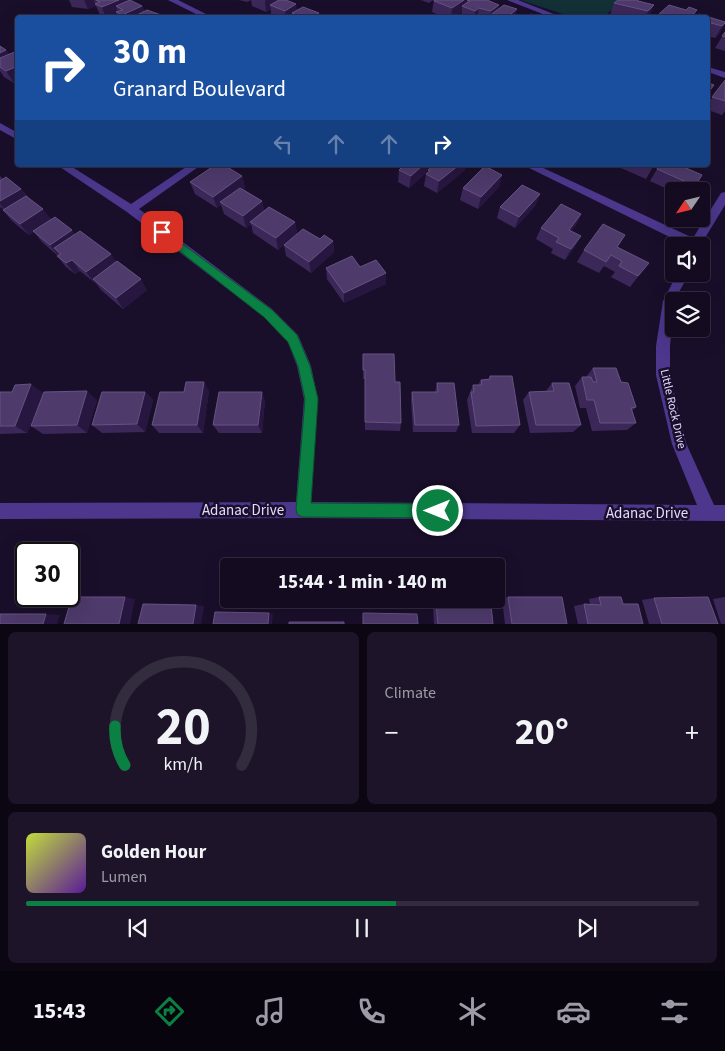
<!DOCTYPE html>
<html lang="en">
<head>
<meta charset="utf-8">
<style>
	body { margin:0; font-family:"Source Sans 3",sans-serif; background:#1d1429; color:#f1f3f6; height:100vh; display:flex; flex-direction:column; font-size:19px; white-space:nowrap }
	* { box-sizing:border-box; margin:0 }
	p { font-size:16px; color:#9d9ba5 }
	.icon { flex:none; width:28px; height:28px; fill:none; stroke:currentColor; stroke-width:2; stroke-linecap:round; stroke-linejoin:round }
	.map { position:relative; height:624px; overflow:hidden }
	.drawer { display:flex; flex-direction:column; gap:8px; padding:8px; background:#0b0612; flex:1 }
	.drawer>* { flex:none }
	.banner { position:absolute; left:15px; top:15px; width:695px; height:152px; border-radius:5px; box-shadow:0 5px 20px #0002,0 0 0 1px #332b3e; background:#1a4fa0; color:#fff; overflow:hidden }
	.needle { width:32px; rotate:235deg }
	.buttons { position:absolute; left:665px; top:182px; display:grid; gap:10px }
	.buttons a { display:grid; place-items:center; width:45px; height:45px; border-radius:5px; background:#140b20; box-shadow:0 5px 20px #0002,0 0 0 1px #332b3e; font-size:25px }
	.speed { position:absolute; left:15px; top:542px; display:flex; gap:10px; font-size:25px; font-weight:700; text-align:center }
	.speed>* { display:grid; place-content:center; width:65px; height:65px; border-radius:50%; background:#140b20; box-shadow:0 5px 20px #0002,0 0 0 1px #332b3e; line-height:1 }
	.speed .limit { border:2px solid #111; border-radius:8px; background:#fff; color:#111 }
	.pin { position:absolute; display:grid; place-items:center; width:42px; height:42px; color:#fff; margin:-21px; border-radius:10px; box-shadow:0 2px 8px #0006 }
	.me { position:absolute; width:55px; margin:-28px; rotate:270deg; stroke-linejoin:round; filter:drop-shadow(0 0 4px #0008) }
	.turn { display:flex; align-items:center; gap:18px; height:105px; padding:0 15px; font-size:22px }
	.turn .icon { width:65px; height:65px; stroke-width:2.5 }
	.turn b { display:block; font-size:35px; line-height:42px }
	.lanes { display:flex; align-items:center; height:48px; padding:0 15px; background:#0003; justify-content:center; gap:25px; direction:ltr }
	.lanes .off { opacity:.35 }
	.big { font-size:38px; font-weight:700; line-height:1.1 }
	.drawer .widget { flex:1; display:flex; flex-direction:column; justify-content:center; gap:8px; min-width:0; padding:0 18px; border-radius:8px; background:#1d1429 }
	.drawer .dial { align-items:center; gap:0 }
	.dial svg { height:130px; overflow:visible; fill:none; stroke:#332b3e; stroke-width:7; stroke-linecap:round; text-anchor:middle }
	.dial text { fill:#f1f3f6; stroke:none }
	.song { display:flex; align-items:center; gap:15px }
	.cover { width:60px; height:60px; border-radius:8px; background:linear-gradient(135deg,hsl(70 70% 55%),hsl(270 70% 35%)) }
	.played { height:5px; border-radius:2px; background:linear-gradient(90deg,#0b8043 55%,#332b3e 55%) }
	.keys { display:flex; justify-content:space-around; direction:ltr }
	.heat { display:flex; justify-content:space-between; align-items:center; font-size:28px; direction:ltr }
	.drawer .tiles { flex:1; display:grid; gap:8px; grid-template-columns:1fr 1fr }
	.widget:last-child { grid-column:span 2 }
	.trip { position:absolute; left:220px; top:558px; width:285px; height:50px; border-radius:5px; background:#140b20; box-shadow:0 5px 20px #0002,0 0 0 1px #332b3e; font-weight:700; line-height:50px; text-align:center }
	.menu { display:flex; height:80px; justify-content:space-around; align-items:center; background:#08040d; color:#9d9ba5 }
	.menu .icon { width:35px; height:35px }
	.menu .selected { color:#0b8043 }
	.menu b { font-size:22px; color:#f1f3f6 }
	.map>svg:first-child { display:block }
	.green { fill:#123036 }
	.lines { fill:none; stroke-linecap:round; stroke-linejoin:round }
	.street { fill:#4c378d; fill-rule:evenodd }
	.wall { fill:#3c2759 }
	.shaded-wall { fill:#27163f }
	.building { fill:#4e3a6b; stroke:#665382 }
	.route { fill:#0b8043; stroke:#07532c }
	.labels { text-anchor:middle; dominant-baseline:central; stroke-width:5; stroke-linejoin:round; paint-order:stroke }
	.street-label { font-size:12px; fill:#e5d9ff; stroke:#1a0f2b }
	.near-street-label { font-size:15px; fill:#e5d9ff; stroke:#1a0f2b }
</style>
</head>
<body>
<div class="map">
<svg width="725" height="624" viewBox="0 0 725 624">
	<rect width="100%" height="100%" fill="#1a0f2b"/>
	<path class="green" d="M520,0H622L603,18L572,17Z"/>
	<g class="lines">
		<path class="street" d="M168,0H178L214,18H204Z
			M507,0H518L564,18H553Z
			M708,67L725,72V78L708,72Z
			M0,123L18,133V140L0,130Z
			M57,165H69L131,204L189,165H201L139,209L272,309L298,335L311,366L318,399L311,502L697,505L672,444L656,375V346L663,301L677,274H689L674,301L670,346V375L686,443L714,505H725V521L303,518L0,519V503L296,502L304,399L297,366L288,342L264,317L127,212Z
			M523,165H537L693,238L721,193L725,192V205L700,246H688Z"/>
	</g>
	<path class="wall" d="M69,0H128V1L142,6L144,11L164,18H118L117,14L110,18H104L100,15L96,6L88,9L72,7Z
		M239,0H277L297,10L320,18H275L271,16V10L266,12L252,6L251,0L247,2Z
		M421,0H433L429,3Z
		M434,0H466V4L467,0L498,9L515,18H461L462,12L453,18H446L432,12Z
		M640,1L654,5L648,18H620L610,15L614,3Z
		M669,5L693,18H657L658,15Z
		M708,18L725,23L719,34L715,38L708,36Z
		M725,32V51L715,48Z
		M0,46L6,50L9,54L18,51V81L14,83L4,77L0,71Z
		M725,80V111L722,115L708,110V104Z
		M396,165H428L427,172L409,188L398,182L399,170L401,168Z
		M614,165H654L646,179Z
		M686,168L702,175L690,191L674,192L650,181L657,169Z
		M428,170H465L437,193L424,186L426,174L428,173Z
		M502,175L499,187L478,209L460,200L463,188Z
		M0,176L3,179L21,189L27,196L51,219L75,234L116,262L147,290L123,309L101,290L95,282V283L80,271L75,274L66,267L57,256H58L42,242L34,232L29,235L12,221L3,210V209L0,207Z
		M242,176L245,188L243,189L262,201L264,211L295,222L297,234L278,250L253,233L251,224L246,228L224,214L221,205L217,208L195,194L190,182Z
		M540,194L535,206L515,228L497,218L500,207Z
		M581,214L576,225L571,231L575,247L565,260L551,253L553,249L536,239L541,228Z
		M320,239L333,241L334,252L311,273L286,256L284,245Z
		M617,248L640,274L630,287L611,277L615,272L604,266L599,273L577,262L584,250Z
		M360,267L386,284L344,303L327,279L326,268Z
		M363,354L395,382L401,423L400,431L365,430V379H363Z
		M593,368L621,382L636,407L632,411L636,423L627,430L592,431L586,408H580L575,386L582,377H586Z
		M490,376L520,425L514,433H472L467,400L473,385H478L481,380H488Z
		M437,383L459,425L456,432H413L411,400L412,392H435Z
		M552,383L581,425L573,432L530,433L523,400L529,392L546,391Z
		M209,391L203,433H159L152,425L184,392Z
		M0,392L43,393L27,433L0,434Z
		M145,392L153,400L145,432L102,433L92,425Z
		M97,400L87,433L43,434L31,426Z
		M265,400L262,433H219L213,425Z
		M508,597L567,624H505L502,599Z
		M599,597L623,604L643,624H578L574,606L584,604H590L589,599Z
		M725,597V624H721L713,599Z
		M654,598L718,624H649L642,600Z
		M436,604L493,624H434L433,606Z"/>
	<path class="shaded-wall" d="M84,0H94L96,6L88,9Z
		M119,0H128L131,8L123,10L116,6L118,14L116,12L117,14L110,18H106L102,7Z
		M266,0H277L278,6L270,5L271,10L266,12L265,1Z
		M459,0H466L465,7L462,6V12L453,18H451L452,8Z
		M296,4L298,15L292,13V18H285V11Z
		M499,5L497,17L490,16L491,11Z
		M654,5L649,17L645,18L648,11Z
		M142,6L146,18H123L122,15Z
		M479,8L477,18H474L475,11Z
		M517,9L515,18H506Z
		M697,10L693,18H690Z
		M319,13L320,18H312Z
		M725,23L719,34L715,38L722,26Z
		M6,50L14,61L0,66V53Z
		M18,66V74L16,73L18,76V81L14,83L6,71Z
		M423,165H428L427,172L409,188L411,176Z
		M459,165H466L465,170L437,193L439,181Z
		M502,175L499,187L478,209L481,197Z
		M242,176L245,188L223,204L220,202L221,205L217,208L213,197Z
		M21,189L30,201L8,214L0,204V201Z
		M540,194L535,206L515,228L519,217Z
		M262,201L265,213L250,222L251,224L246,228L243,216Z
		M43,209L52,221L29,235L20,224Z
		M581,214L576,225L563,241L569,230Z
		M295,222L297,234L278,250L276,238Z
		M72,230L80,241L54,248L59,255V256L50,245Z
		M581,236L575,247L565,260L571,249Z
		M333,241L334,252L311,273L309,262Z
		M111,254L118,265L93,279L95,282V283L86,272Z
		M72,260L80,271L75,274L66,263Z
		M386,273V284L344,303V293Z
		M141,279L147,290L123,309L116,298Z
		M204,382L209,391L203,433L197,425Z
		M31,384L43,393L27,433L15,426Z
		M87,391L97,400L87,433L77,425Z
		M145,392L153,400L145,432L137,424Z
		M262,392L265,400L262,433L258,425Z
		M125,597L135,599L130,624H119Z
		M196,605L204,606L201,624H193Z
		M269,613L273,614L272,624H268Z
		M46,614L60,615L57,624H43Z"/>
	<path class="building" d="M96,0H119L102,7L95,4L100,2Z
		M130,0L142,6L122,15L116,12L123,10L116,6Z
		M279,0H286L296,4L285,11L270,5Z
		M434,0H464L452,8L434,1Z
		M467,0H487L499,5L491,11L479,8L475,11L462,6L470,1Z
		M618,0H638V1L654,5L648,11L614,3Z
		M504,5L517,9L506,18H494L489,16Z
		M669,5L686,10L689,7L697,10L690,18H684L678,15L675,18H664L658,15Z
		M303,7L319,13L312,18H302L292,13Z
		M147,10L164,16L162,18H131Z
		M531,14L540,18H526Z
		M699,14L725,22V23L722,26L711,23L708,27V18H696Z
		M725,32V37L722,36Z
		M0,46L6,50L0,53Z
		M17,51H18V66L6,71L0,67V58Z
		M725,80V101L712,97Z
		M708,83L714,85L708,93Z
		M215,165H224L242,176L213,197L190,182Z
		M404,165H423L411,176L399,170Z
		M434,165H459L439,181L426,174L430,171L428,170Z
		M647,165H654L653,167Z
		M660,165H688L686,168L702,175L695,186L657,169Z
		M485,166L502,175L481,197L463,188Z
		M6,177L21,189L0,201V181Z
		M522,185L540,194L519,217L500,207Z
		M240,188L262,201L243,216L220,202Z
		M26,196L43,209L20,224L3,210Z
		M561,204L581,214L569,230L581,236L571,249L556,242L559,238L541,228Z
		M269,207L295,222L276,238L250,222Z
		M55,217L72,230L50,245L33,231Z
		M603,224L625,235L617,247L649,263L638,276L619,266L622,261L611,255L606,262L584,250Z
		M303,229L320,239L324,235L333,241L309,262L284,245Z
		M80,231L111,254L86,272L72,260L66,263L57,256L61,254L54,248Z
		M352,256L360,267L376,260L386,273L344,293L326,268Z
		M117,261L141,279L116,298L93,279Z
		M363,354H394L395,382H400L401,423L365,422V370H363Z
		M593,368H616L621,382L628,383L636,407L631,408L636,423H600L594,400H587L582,377H591L593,382H597Z
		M490,376H512L520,425L476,426L471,392H474L473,385H482L481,380L490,379Z
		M186,382H204L197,425H152L160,392H184Z
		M437,383H454L459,425H415L412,392H438Z
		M552,383H569L581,425H536L529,392L554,391Z
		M31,384L15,426H0V392H12L15,385Z
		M87,391L77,425L31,426L44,392Z
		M102,392H145L137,424L92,425Z
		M219,392H262L258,425H213Z
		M72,597H125L119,624H64Z
		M508,597H562L567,624H512Z
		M599,597H621L623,604H638L643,624H588L584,604L601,605Z
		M708,597L718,624H662L654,598Z
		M143,604L196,605L193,624H138Z
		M436,604L491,605L493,624H438Z
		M215,612L269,613L268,624H213Z
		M363,613L417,614L418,624H363Z
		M0,614H46L43,624H0Z
		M289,622H344V624H289Z"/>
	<path class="route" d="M162,229L272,310L297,335L310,366L318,399L311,503L438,504L443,506L446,511L443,516L438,518L303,517L298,515L296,510L305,399L298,366L288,342L264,317L159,235V230Z"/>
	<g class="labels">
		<g class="street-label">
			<text transform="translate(673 409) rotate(77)">Little Rock Drive</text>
		</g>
		<g class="near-street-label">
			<text x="243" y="510">Adanac Drive</text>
			<text x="647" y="513">Adanac Drive</text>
		</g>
	</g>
</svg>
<div class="buttons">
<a><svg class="needle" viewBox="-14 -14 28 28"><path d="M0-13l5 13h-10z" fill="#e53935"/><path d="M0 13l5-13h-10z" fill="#9d9ba5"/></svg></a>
<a><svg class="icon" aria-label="sound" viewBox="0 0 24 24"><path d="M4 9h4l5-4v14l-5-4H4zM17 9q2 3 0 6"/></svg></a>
<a><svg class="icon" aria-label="layers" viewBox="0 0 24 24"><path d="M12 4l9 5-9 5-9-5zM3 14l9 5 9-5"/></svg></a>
</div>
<div class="speed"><div class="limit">30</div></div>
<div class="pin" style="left:162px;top:232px;background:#d93025"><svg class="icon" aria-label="arrive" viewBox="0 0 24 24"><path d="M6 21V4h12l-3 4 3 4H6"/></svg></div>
<svg class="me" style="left:438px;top:511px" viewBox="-20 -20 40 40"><circle r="17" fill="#0b8043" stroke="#fff" stroke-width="3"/><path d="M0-11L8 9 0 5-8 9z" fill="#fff"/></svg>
<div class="trip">15:44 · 1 min · 140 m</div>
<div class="banner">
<div class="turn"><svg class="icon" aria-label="right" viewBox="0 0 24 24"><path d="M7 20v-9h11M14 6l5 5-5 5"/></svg><div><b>30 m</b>Granard Boulevard</div></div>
<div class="lanes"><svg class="icon off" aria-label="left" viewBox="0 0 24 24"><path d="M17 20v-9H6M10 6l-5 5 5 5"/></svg><svg class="icon off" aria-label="ahead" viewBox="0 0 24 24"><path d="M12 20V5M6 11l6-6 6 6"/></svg><svg class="icon off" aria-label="ahead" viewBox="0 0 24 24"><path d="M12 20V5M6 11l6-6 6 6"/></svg><svg class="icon" aria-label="right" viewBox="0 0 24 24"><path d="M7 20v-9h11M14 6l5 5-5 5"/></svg></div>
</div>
</div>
<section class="drawer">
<div class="tiles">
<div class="widget dial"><svg viewBox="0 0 100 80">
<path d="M14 69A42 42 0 1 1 86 69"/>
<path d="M14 69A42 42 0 0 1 8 45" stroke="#0b8043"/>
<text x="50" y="56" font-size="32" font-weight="700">20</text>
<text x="50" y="72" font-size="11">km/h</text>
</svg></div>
<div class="widget"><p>Climate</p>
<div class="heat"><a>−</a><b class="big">20°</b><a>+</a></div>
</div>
<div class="widget">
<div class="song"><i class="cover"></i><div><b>Golden Hour</b><p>Lumen</p></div></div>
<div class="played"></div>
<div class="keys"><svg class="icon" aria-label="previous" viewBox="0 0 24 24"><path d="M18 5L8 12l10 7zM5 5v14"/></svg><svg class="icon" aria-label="pause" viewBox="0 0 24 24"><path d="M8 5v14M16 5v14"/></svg><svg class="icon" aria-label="next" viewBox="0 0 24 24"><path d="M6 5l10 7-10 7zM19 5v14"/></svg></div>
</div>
</div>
</section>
<nav class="menu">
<b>15:43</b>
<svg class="icon selected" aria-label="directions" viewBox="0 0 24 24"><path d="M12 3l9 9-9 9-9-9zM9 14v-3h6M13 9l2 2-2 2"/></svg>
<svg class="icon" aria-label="music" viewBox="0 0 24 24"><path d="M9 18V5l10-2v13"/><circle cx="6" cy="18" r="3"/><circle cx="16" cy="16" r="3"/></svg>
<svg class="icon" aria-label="phone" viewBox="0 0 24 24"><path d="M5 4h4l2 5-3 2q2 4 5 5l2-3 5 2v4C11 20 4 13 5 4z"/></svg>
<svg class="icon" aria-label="climate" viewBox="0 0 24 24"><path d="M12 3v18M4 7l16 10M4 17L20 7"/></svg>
<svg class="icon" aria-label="car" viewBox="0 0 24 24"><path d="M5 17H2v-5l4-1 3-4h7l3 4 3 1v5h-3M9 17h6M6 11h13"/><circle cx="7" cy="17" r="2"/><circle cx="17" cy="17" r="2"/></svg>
<svg class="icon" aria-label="filters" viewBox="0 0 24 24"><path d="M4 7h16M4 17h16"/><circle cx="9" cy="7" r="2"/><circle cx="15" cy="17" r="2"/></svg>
</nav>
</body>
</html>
